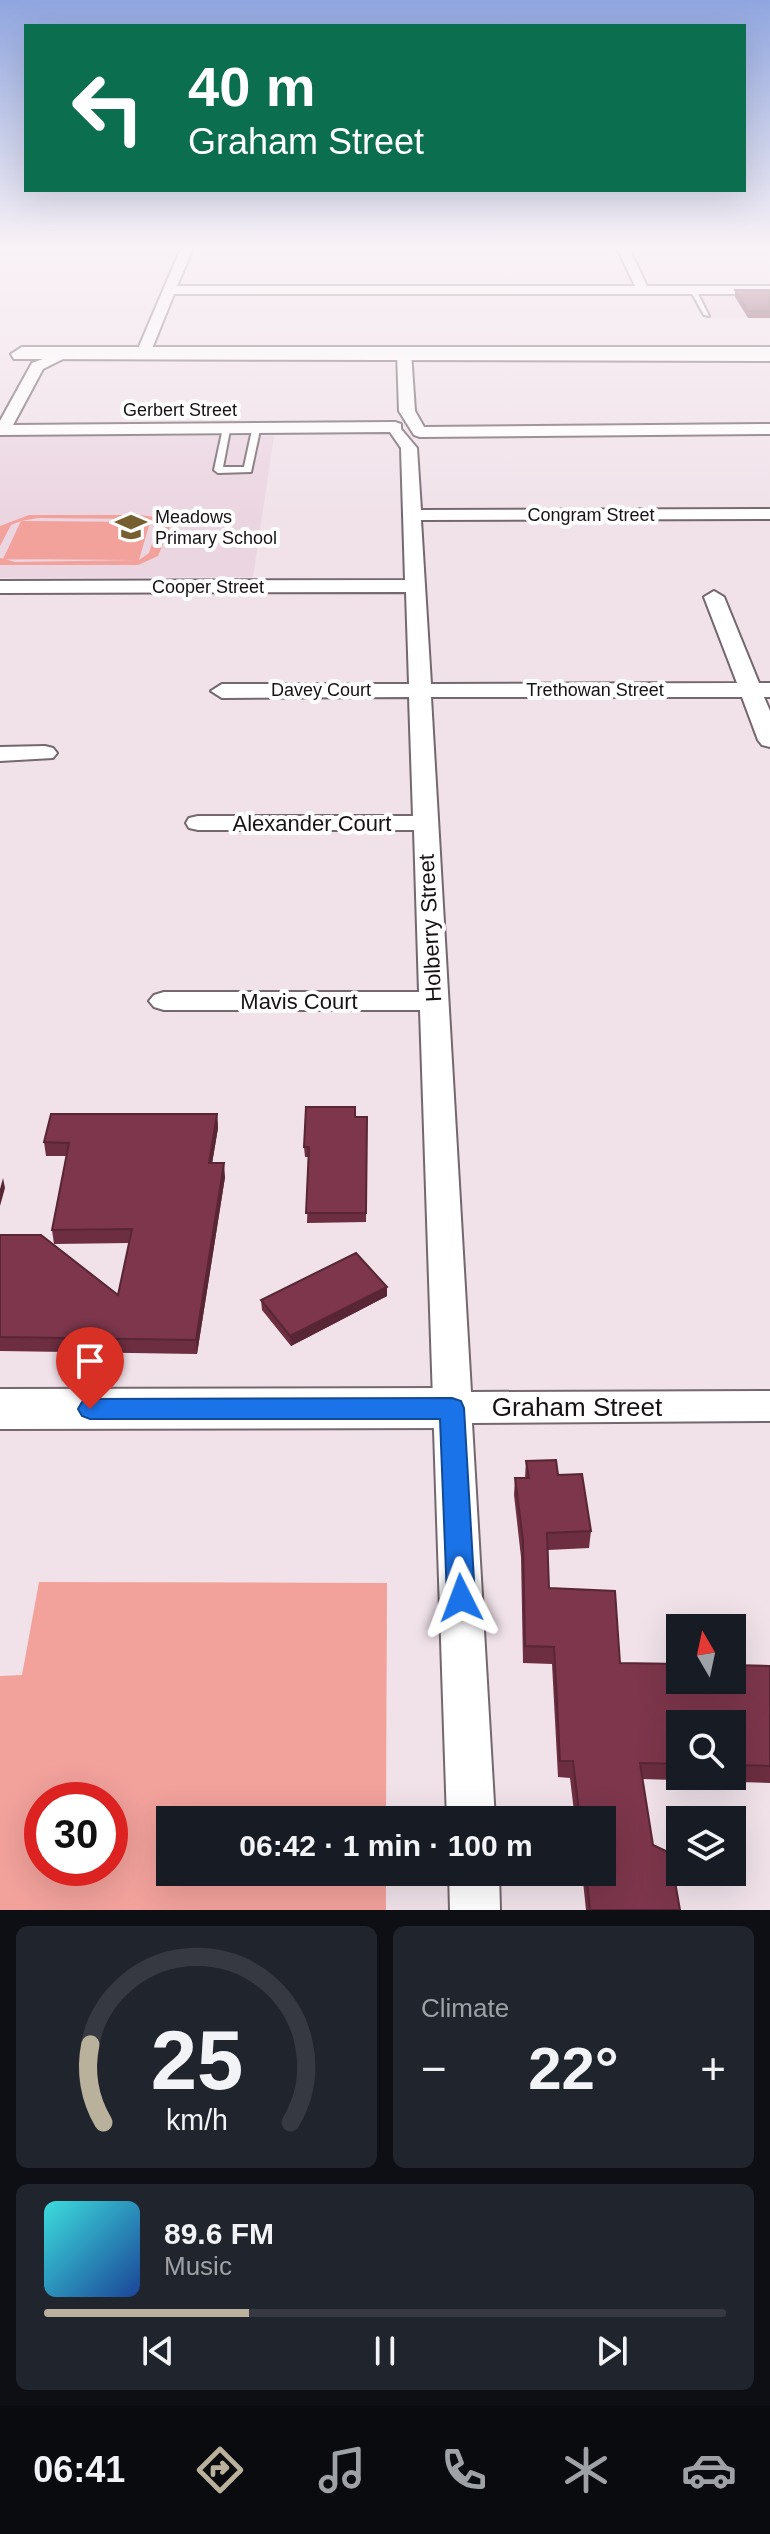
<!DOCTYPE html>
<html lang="en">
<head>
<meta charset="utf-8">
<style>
	body { margin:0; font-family:Helvetica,sans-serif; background:#20242c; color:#f1f3f6; height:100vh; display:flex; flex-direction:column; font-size:30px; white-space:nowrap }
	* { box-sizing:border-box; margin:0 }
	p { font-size:26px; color:#9ea1a6 }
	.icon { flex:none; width:44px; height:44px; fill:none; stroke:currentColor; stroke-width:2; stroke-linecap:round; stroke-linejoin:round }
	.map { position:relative; height:1910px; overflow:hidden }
	.panel { display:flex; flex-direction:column; gap:16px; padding:16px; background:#0d0f14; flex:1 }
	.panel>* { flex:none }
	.top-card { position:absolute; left:24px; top:24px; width:722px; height:168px; border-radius:0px; box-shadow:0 8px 32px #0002; background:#0b6e4f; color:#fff; overflow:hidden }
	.needle { width:52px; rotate:351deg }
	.buttons { position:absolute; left:666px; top:1614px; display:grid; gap:16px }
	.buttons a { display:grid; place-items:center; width:80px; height:80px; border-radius:0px; background:#171b24; box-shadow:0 8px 32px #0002; font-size:40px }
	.speed { position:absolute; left:24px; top:1782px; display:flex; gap:16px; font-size:40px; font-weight:700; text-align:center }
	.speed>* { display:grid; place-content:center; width:104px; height:104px; border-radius:50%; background:#171b24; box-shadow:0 8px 32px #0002; line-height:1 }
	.speed .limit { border:12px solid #d22; background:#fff; color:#111 }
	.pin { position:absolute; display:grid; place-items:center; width:68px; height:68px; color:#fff; margin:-82px -34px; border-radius:50% 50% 50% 0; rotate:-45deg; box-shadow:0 0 8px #0007 }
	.pin .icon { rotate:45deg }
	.me { position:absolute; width:88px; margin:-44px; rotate:357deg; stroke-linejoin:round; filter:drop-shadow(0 0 6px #0008) }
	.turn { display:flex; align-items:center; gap:28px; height:168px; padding:0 32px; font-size:36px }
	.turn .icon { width:104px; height:104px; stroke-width:2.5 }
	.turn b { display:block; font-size:56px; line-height:68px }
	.big { font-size:60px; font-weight:700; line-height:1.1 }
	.panel .tile { flex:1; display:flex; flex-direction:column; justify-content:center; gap:12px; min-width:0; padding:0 28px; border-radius:12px; background:#20242c }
	.panel .dial { align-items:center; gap:0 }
	.dial svg { height:208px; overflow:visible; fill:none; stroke:#363941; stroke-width:7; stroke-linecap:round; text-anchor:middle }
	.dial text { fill:#f1f3f6; stroke:none }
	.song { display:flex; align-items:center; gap:24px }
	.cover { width:96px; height:96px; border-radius:12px; background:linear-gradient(135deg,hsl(180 70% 55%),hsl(220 70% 35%)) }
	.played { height:8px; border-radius:4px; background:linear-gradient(90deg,#bab19d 30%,#363941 30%) }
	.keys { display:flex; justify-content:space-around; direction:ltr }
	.heat { display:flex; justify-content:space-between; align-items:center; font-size:44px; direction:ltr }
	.panel .tiles { flex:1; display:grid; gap:16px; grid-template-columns:1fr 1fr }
	.tile:last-child { grid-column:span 2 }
	.trip { position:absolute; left:156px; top:1806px; width:460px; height:80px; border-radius:0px; background:#171b24; box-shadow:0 8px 32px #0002; font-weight:700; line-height:80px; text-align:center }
	.tab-bar { display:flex; height:128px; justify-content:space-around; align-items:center; background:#090b0e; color:#9ea1a6 }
	.tab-bar .icon { width:56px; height:56px }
	.tab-bar .current { color:#bab19d }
	.tab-bar b { font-size:36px; color:#f1f3f6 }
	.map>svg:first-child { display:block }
	.built { fill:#ebd5e1 }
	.green { fill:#f2a19b; fill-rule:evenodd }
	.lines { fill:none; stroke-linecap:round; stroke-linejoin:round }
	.service-casing { stroke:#74676e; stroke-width:4 }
	.minor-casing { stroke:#74676e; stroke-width:4 }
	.tertiary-casing { stroke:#74676e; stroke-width:4 }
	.primary-casing { stroke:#74676e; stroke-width:4 }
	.service { fill:#fff; fill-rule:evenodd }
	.minor { fill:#fff; fill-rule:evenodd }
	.tertiary { fill:#fff; fill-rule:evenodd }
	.primary { fill:#fff; fill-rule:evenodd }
	.wall { fill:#6c2e40; fill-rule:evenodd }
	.shaded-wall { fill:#582634 }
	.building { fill:#7d364b; stroke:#582634; stroke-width:2 }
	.route { fill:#1a73e8; stroke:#114b97; stroke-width:2 }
	.labels { text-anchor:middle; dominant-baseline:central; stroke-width:8; stroke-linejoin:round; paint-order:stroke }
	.far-street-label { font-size:18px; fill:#171215; stroke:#fff }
	.far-poi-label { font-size:18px; fill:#171215; stroke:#fff; text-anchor:start }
	.street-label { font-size:22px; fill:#171215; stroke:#fff }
	.near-street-label { font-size:26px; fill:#171215; stroke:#fff }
</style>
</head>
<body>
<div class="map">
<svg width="770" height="1910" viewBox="0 0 770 1910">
	<rect width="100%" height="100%" fill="#f1e2ea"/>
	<path class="built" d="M693,290H770V318H708Z
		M0,436H274L253,577L0,578Z"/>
	<path class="green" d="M29,515H139L155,517L167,525L172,522L158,556L138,565H0V558L15,562L138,560L3,559L21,521L11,525L0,546V526ZM38,518L137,519L153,522L157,528L149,553L139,560L150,522L21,521Z
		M39,1582L387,1583L386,1820H170V1872H386V1910H0V1676L22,1675ZM42,1800H110V1868H42Z"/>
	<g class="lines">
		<defs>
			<path id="service" d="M693,288L696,290L709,316L704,315L690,290Z
				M223,428L230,430L223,467H244L252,430L256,428L260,430L251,472L218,473L214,470Z"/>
			<path id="minor" d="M181,248H193L177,286H635L617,248H629L647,286H770V294H174L149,356L147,359H137L135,356Z
				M404,348L411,352L415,411L424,427L770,424V434L420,437L414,435L399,411L397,352Z
				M62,352L69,356L43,369L13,425L395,422L401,424V429L417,448L421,510L770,509V519L421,520L431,684L737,683L704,597L714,591L724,597L759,683H770V697H764L770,711V747L762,745L758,740L742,697H431L471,1392L770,1391V1421L472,1423L495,1820H447L420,1010H164L154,1007L149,1001L154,995L164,992H419L414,830H198L189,828L186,823L189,818L198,816H413L409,697L222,698L211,691L222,684H409L406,592L0,593V581L405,580L401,448L390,432L0,435V421L32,363Z
				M45,746L53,748L57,753L53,758L0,761V747Z
				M449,1872H499L500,1910H450Z"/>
			<path id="tertiary" d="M452,1388L469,1394L477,1408L469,1422L452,1428L0,1429V1389Z"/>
			<path id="primary" d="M22,347H770V361L14,359L11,354Z"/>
		</defs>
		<use href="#service" class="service-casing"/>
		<use href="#minor" class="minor-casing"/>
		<use href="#tertiary" class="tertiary-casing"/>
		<use href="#primary" class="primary-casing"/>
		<use href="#service" class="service"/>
		<use href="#minor" class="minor"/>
		<use href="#tertiary" class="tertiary"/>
		<use href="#primary" class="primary"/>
	</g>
	<path class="wall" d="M735,290L770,292V318H748L735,297Z
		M217,1114L218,1128L212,1163L225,1177L197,1354L0,1351V1235L118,1295L129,1243L54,1244L52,1230L66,1156H46L44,1142Z
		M356,1117H367L366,1222L307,1223L309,1157H305L304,1147Z
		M387,1296L291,1346L262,1310L261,1300Z
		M526,1461L558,1475L591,1531L589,1548L548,1550L549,1588L620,1663L770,1666V1783L642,1779L653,1845L680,1910H586L582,1872H602V1820H575L570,1778L558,1777L552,1664L523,1663L521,1557L514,1495L515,1478H525ZM680,1724H732V1776H680Z"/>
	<path class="shaded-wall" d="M217,1114L218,1128L210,1176L209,1163Z
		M224,1163L225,1177L197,1354L196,1340Z
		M3,1178L5,1188L0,1206V1189Z
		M387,1287V1296L291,1346L290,1336Z"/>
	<path class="building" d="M735,290H769L770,292V311H748Z
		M306,1107H355V1117H367L366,1213H306L309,1147H304Z
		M51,1114H217L209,1163H224L196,1340L0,1337V1235H41L118,1295L132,1229L52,1230L69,1143L44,1142Z
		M356,1253L387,1287L290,1336L261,1300Z
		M556,1460L558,1475L582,1474L591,1531L547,1533L549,1588L615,1591L620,1663L680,1664V1680H732V1665L770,1666V1766L732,1765V1724H680V1764L640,1763L653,1845L670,1853L680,1910H590L586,1872H602V1820H580L573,1761H560L554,1647L525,1646L523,1540L515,1478H529L526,1461Z"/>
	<linearGradient id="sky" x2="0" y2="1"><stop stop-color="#90a6e0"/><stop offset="0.48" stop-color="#f9f2f6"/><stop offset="1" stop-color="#f9f2f6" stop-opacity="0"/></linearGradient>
	<rect width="770" height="516" fill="url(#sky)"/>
	<path class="route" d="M452,1398L461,1401L464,1408L475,1598L471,1607L461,1610L451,1607L447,1598L440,1419H90L82,1416L78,1409L82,1402L90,1399Z"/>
	<defs>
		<symbol id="school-bare" viewBox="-9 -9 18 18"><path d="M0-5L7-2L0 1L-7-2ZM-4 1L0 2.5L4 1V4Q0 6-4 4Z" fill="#766030" stroke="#fff" stroke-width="2.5" paint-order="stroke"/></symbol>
	</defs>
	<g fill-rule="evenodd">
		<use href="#school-bare" x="109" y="505" width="44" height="44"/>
	</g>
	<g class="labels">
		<g class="far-street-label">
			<text x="180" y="410">Gerbert Street</text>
			<text x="591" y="515">Congram Street</text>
			<text x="208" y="587">Cooper Street</text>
			<text x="321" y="690">Davey Court</text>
			<text x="595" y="690">Trethowan Street</text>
		</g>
		<g class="far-poi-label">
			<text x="155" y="517">Meadows<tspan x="155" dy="21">Primary School</tspan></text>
		</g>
		<g class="street-label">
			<text x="312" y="823">Alexander Court</text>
			<text transform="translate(430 928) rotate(-93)">Holberry Street</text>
			<text x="299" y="1001">Mavis Court</text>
		</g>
		<g class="near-street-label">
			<text x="577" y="1407">Graham Street</text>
		</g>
	</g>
</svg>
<div class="buttons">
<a><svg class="needle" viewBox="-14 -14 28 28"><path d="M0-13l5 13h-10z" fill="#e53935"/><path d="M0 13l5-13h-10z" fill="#9ea1a6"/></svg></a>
<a><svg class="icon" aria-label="search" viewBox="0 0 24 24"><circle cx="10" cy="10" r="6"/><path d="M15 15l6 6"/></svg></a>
<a><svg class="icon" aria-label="layers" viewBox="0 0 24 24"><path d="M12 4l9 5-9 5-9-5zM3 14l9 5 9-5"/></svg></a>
</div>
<div class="speed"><div class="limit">30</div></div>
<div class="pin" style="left:90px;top:1409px;background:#d93025"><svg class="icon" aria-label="arrive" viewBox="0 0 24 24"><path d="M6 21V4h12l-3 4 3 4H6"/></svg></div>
<svg class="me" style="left:461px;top:1598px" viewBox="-20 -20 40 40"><path d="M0-17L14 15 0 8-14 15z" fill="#1a73e8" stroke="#fff" stroke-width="4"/></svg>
<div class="trip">06:42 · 1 min · 100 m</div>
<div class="top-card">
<div class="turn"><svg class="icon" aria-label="left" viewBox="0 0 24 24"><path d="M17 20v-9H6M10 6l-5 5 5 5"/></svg><div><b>40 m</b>Graham Street</div></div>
</div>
</div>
<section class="panel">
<div class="tiles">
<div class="tile dial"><svg viewBox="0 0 100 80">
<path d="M14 69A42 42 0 1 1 86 69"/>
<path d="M14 69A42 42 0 0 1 9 39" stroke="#bab19d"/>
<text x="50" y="56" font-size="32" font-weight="700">25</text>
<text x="50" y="72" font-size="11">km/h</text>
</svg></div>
<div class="tile"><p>Climate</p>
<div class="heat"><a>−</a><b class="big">22°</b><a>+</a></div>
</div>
<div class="tile">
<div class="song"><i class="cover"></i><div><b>89.6 FM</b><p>Music</p></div></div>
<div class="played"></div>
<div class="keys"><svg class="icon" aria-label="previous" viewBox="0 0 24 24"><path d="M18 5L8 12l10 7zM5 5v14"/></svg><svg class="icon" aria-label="pause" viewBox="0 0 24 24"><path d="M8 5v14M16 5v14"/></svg><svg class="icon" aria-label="next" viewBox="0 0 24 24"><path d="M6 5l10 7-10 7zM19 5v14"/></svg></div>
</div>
</div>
</section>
<nav class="tab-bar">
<b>06:41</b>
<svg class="icon current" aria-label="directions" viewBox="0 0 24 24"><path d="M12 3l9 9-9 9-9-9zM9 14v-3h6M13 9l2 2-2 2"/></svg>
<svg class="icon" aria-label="music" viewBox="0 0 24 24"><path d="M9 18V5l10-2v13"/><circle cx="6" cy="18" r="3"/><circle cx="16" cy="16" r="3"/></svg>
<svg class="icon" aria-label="phone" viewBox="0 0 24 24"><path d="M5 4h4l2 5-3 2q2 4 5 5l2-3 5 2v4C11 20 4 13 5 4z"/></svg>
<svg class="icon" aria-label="climate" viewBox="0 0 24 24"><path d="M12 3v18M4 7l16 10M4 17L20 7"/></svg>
<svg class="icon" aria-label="car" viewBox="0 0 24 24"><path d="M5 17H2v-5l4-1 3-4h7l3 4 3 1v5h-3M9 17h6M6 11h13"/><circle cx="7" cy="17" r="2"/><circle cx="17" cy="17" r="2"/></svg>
</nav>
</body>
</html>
